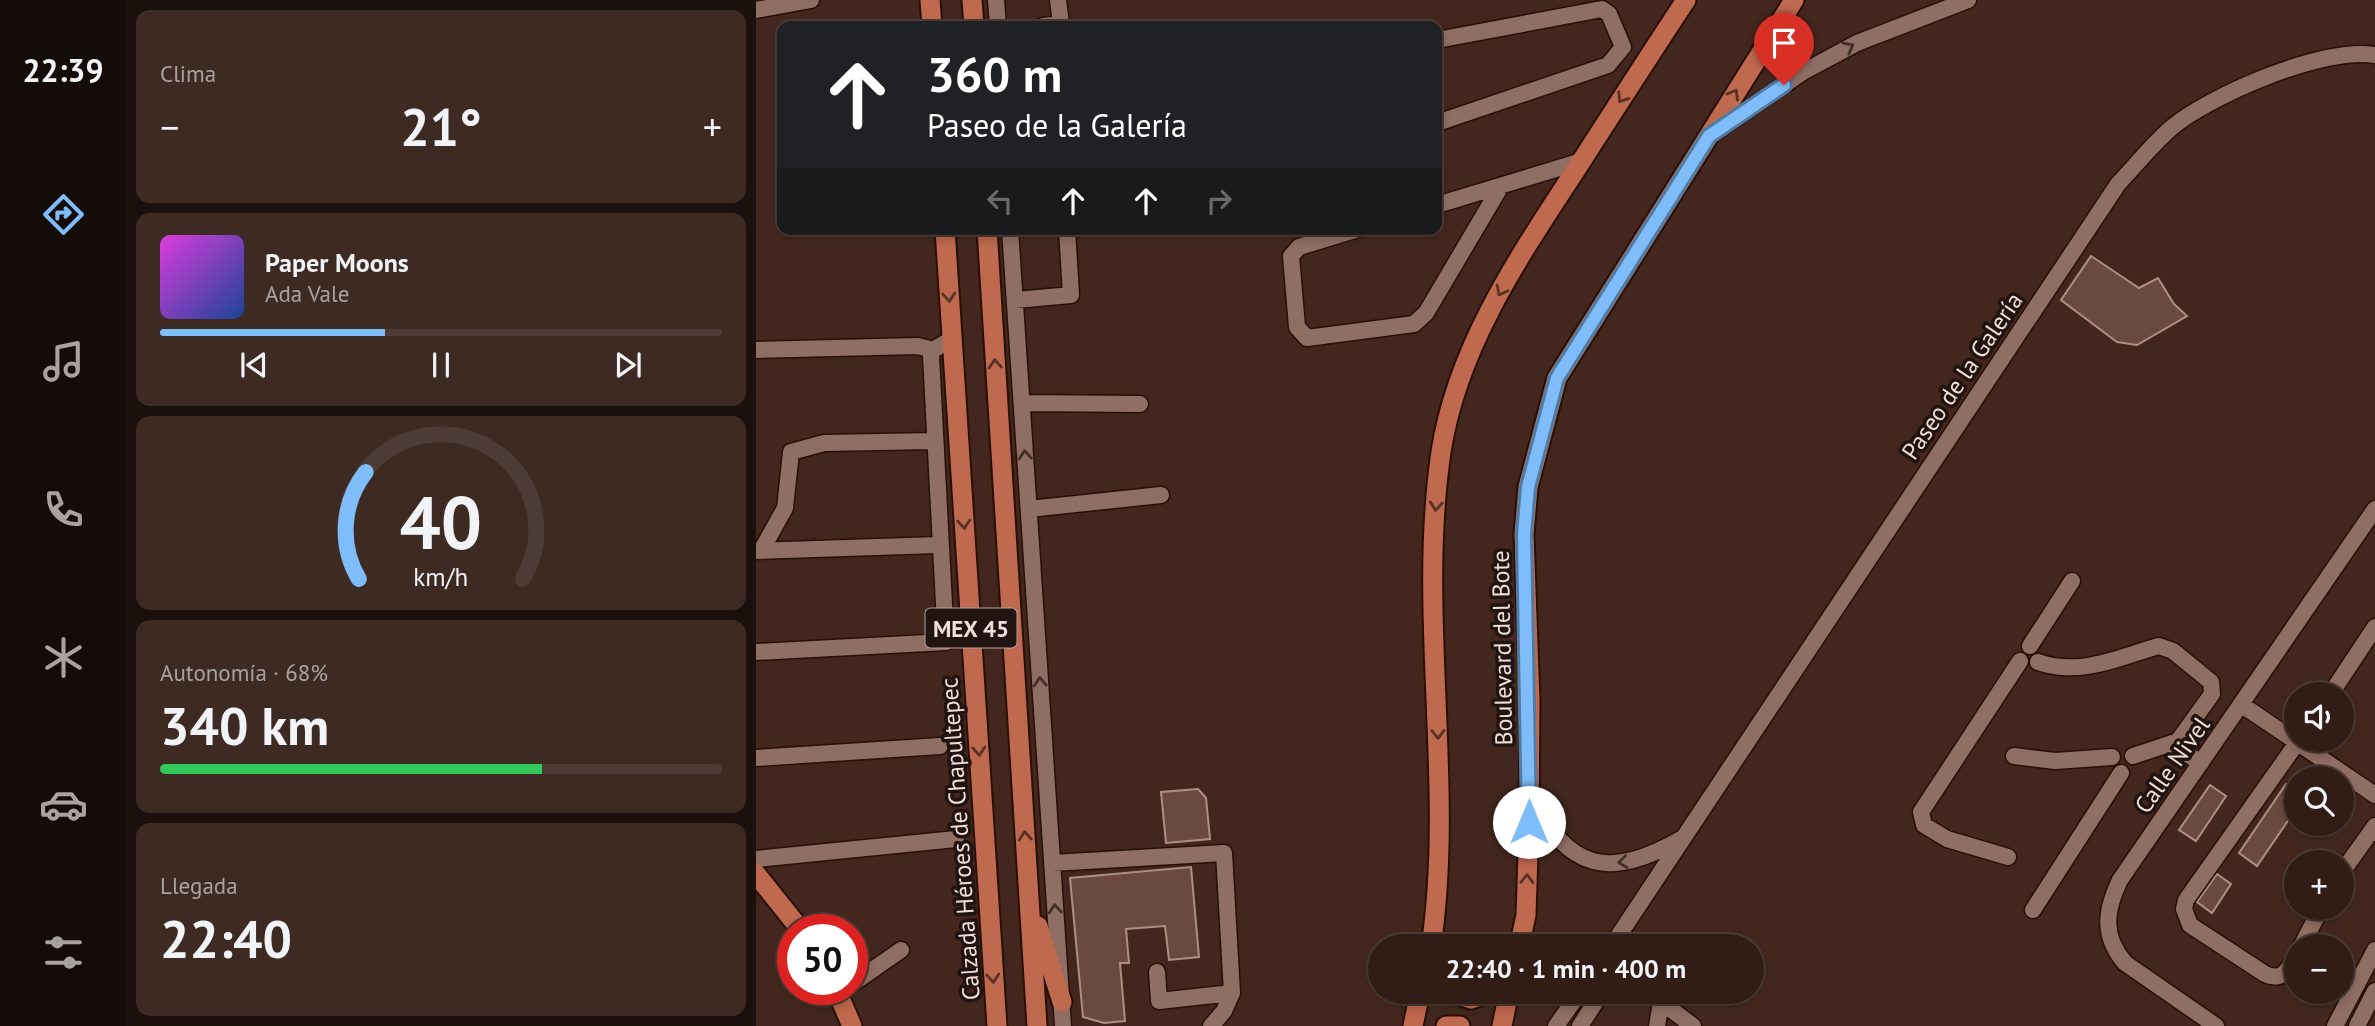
<!DOCTYPE html>
<html lang="es">
<head>
<meta charset="utf-8">
<style>
	body { margin:0; font-family:"PT Sans",sans-serif; background:#3d2a23; color:#f1f3f6; height:100vh; display:flex; flex-direction:column; font-size:26px; white-space:nowrap }
	* { box-sizing:border-box; margin:0 }
	p { font-size:23px; color:#a8a2a1 }
	.icon { flex:none; width:38px; height:38px; fill:none; stroke:currentColor; stroke-width:2; stroke-linecap:round; stroke-linejoin:round }
	.map { position:relative; flex:1; overflow:hidden }
	.panel { display:flex; flex-direction:column; gap:10px; padding:10px; background:#1c100c; width:630px }
	.panel>* { flex:none }
	.banner { position:absolute; left:21px; top:21px; width:665px; height:214px; border-radius:14px; box-shadow:0 4px 10px #0003,0 0 0 2px #4d3b35; background:#202124; color:#fff; overflow:hidden }
	.buttons { position:absolute; left:1528px; top:682px; display:grid; gap:14px }
	.buttons a { display:grid; place-items:center; width:70px; height:70px; border-radius:50%; background:#321d16; box-shadow:0 4px 10px #0003,0 0 0 2px #4d3b35; font-size:35px }
	.speed { position:absolute; left:21px; top:914px; display:flex; gap:14px; font-size:35px; font-weight:700; text-align:center }
	.speed>* { display:grid; place-content:center; width:91px; height:91px; border-radius:50%; background:#321d16; box-shadow:0 4px 10px #0003,0 0 0 2px #4d3b35; line-height:1 }
	.speed .limit { border:10px solid #d22; background:#fff; color:#111 }
	.pin { position:absolute; display:grid; place-items:center; width:60px; height:60px; color:#fff; margin:-72px -30px; border-radius:50% 50% 50% 0; rotate:-45deg; box-shadow:0 0 7px #0007 }
	.pin .icon { rotate:45deg }
	.me { position:absolute; width:77px; margin:-38px; rotate:0deg; stroke-linejoin:round; filter:drop-shadow(0 0 5px #0008) }
	.turn { display:flex; align-items:center; gap:24px; height:147px; padding:0 35px; font-size:32px }
	.turn .icon { width:91px; height:91px; stroke-width:2.5 }
	.turn b { display:block; font-size:49px; line-height:60px }
	.lanes { display:flex; align-items:center; height:66px; padding:0 35px; background:#0003; justify-content:center; gap:35px; direction:ltr }
	.lanes .off { opacity:.35 }
	.big { font-size:52px; font-weight:800; line-height:1.1 }
	.panel .tile { flex:1; display:flex; flex-direction:column; justify-content:center; gap:10px; min-width:0; padding:0 24px; border-radius:14px; background:#3d2a23 }
	.panel .dial { align-items:center; gap:0 }
	.dial svg { height:182px; overflow:visible; fill:none; stroke:#4d3b35; stroke-width:7; stroke-linecap:round; text-anchor:middle }
	.dial text { fill:#f1f3f6; stroke:none }
	.song { display:flex; align-items:center; gap:21px }
	.cover { width:84px; height:84px; border-radius:10px; background:linear-gradient(135deg,hsl(300 70% 55%),hsl(220 70% 35%)) }
	.played { height:7px; border-radius:4px; background:linear-gradient(90deg,#7ebdf9 40%,#4d3b35 40%) }
	.keys { display:flex; justify-content:space-around; direction:ltr }
	.heat { display:flex; justify-content:space-between; align-items:center; font-size:38px; direction:ltr }
	.charge { height:10px; border-radius:5px; background:linear-gradient(90deg,#34c759 68%,#4d3b35 0) }
	.trip { position:absolute; left:612px; top:934px; width:396px; height:70px; border-radius:35px; background:#321d16; box-shadow:0 4px 10px #0003,0 0 0 2px #4d3b35; font-weight:800; line-height:70px; text-align:center }
	main { display:flex; flex:1; min-height:0 }
	.tab-bar { display:flex; flex-direction:column; width:126px; justify-content:space-around; align-items:center; background:#140c09; color:#a8a2a1 }
	.tab-bar .icon { width:49px; height:49px }
	.tab-bar .current { color:#7ebdf9 }
	.tab-bar b { font-size:32px; color:#f1f3f6 }
	.map>svg:first-child { display:block }
	.building { fill:#694940; stroke:#b18e83; stroke-width:2 }
	.lines { fill:none; stroke-linecap:round; stroke-linejoin:round }
	.minor-casing { stroke:#280f07; stroke-width:19 }
	.major-casing { stroke:#280f07; stroke-width:23 }
	.minor { stroke:#8f6e64; stroke-width:16 }
	.major { stroke:#bf694e; stroke-width:19 }
	.oneway { stroke:#422f29 }
	.oneway2 { stroke:#583226 }
	.route-casing { stroke:#527ba2; stroke-width:18 }
	.route { stroke:#7ebdf9; stroke-width:12 }
	.labels { text-anchor:middle; dominant-baseline:central; stroke-width:7; stroke-linejoin:round; paint-order:stroke }
	.shield { fill:#211410; stroke:#b3a19c; stroke-width:2 }
	.shield-label { font-size:23px; font-weight:bold; fill:#f1ded8 }
	.street-label { font-size:24px; fill:#f1ded8; stroke:#211410 }
</style>
</head>
<body>
<main>
<nav class="tab-bar">
<b>22:39</b>
<svg class="icon current" aria-label="directions" viewBox="0 0 24 24"><path d="M12 3l9 9-9 9-9-9zM9 14v-3h6M13 9l2 2-2 2"/></svg>
<svg class="icon" aria-label="music" viewBox="0 0 24 24"><path d="M9 18V5l10-2v13"/><circle cx="6" cy="18" r="3"/><circle cx="16" cy="16" r="3"/></svg>
<svg class="icon" aria-label="phone" viewBox="0 0 24 24"><path d="M5 4h4l2 5-3 2q2 4 5 5l2-3 5 2v4C11 20 4 13 5 4z"/></svg>
<svg class="icon" aria-label="climate" viewBox="0 0 24 24"><path d="M12 3v18M4 7l16 10M4 17L20 7"/></svg>
<svg class="icon" aria-label="car" viewBox="0 0 24 24"><path d="M5 17H2v-5l4-1 3-4h7l3 4 3 1v5h-3M9 17h6M6 11h13"/><circle cx="7" cy="17" r="2"/><circle cx="17" cy="17" r="2"/></svg>
<svg class="icon" aria-label="filters" viewBox="0 0 24 24"><path d="M4 7h16M4 17h16"/><circle cx="9" cy="7" r="2"/><circle cx="15" cy="17" r="2"/></svg>
</nav>
<section class="panel">
<div class="tile"><p>Clima</p>
<div class="heat"><a>−</a><b class="big">21°</b><a>+</a></div>
</div>
<div class="tile">
<div class="song"><i class="cover"></i><div><b>Paper Moons</b><p>Ada Vale</p></div></div>
<div class="played"></div>
<div class="keys"><svg class="icon" aria-label="previous" viewBox="0 0 24 24"><path d="M18 5L8 12l10 7zM5 5v14"/></svg><svg class="icon" aria-label="pause" viewBox="0 0 24 24"><path d="M8 5v14M16 5v14"/></svg><svg class="icon" aria-label="next" viewBox="0 0 24 24"><path d="M6 5l10 7-10 7zM19 5v14"/></svg></div>
</div>
<div class="tile dial"><svg viewBox="0 0 100 80">
<path d="M14 69A42 42 0 1 1 86 69"/>
<path d="M14 69A42 42 0 0 1 17 22" stroke="#7ebdf9"/>
<text x="50" y="56" font-size="32" font-weight="700">40</text>
<text x="50" y="72" font-size="11">km/h</text>
</svg></div>
<div class="tile"><p>Autonomía · 68%</p><b class="big">340 km</b><div class="charge"></div></div>
<div class="tile"><p>Llegada</p><b class="big">22:40</b></div>
</section>
<div class="map">
<svg width="1619" height="1026" viewBox="0 0 1619 1026">
	<rect width="100%" height="100%" fill="#43271e"/>
	<path class="building" d="M1335,256L1383,288L1402,278L1418,304L1431,316L1381,345L1361,342L1305,300Z
		M1530,784L1540,791V809L1501,866L1483,853Z
		M1454,785L1470,796L1440,841L1423,830Z
		M442,789L450,798L454,839L410,843L405,792Z
		M435,867L443,957L413,960L409,926L370,929L373,963H364L369,1021L348,1023L327,1017L314,878Z
		M1461,874L1475,884L1456,913L1441,902Z"/>
	<g class="lines">
		<defs>
			<path id="minor" d="M240,0L242,26
				M0,10L55,0
				M287,26L305,24L302,0
				M681,40L846,9L853,14L867,47
				M681,123L852,65L867,47
				M955,135L1047,72L1101,43L1212,0
				M681,205L826,161
				M254,229L307,1026
				M602,229L543,247L535,256L541,327L551,338L658,324L670,313L745,186
				M259,300L315,295L311,229
				M0,350L162,346L177,350
				M266,403L384,404
				M273,509L405,495
				M0,551L182,545
				M5,551L29,508L35,452L68,443L178,441
				M1274,646L1316,581
				M0,652L190,642L175,356L177,350L196,339
				M1282,662C1324,677 1363,657 1403,646L1417,651L1455,682L1456,694L1422,741L1377,756
				M1574,695L1619,627
				M1486,705L1619,795
				M1417,745L1445,763
				M1258,756L1299,761L1356,757
				M0,758L184,746
				M774,795C813,872 853,880 927,838
				M1252,857L1191,839L1168,825L1165,812L1264,661
				M0,859L200,839
				M296,863L468,853L476,993L468,1011L455,1026
				M1586,872L1619,826
				M1277,910L1365,773
				M855,947L1362,184C1379,166 1395,146 1414,129C1452,96 1568,46 1619,55
				M1545,947L1565,908
				M1540,955C1532,970 1527,982 1509,974L1434,925L1428,909L1430,900L1543,740
				M401,972L403,1001L476,993
				M96,984L145,950
				M892,992L937,1026
				M800,1026L824,992
				M824,1026L846,992
				M901,1026L905,1002
				M1460,1026L1369,963C1346,936 1349,911 1364,880L1619,509
				M1579,1026L1619,950
				M1601,1026L1619,991"/>
			<path id="major" d="M174,0L176,26
				M216,0L218,26
				M189,229L241,1026
				M231,229L281,1026
				M0,874L44,929
				M282,926L306,1002
				M675,947C699,783 661,615 685,452C701,347 764,255 821,168C857,112 893,56 930,0
				M763,947L770,915L773,823L774,701L768,534L772,487L801,378L1038,0
				M80,989L96,1026
				M694,992L715,999L735,992
				M657,1026L664,992
				M690,1026H704
				M746,1026L753,992"/>
		</defs>
		<use href="#minor" class="minor-casing"/>
		<use href="#major" class="major-casing"/>
		<use href="#minor" class="minor"/>
		<use href="#major" class="major"/>
	</g>
	<defs><path id="oneway-chevron" d="M-2-3.5L2.5 0L-2 3.5" fill="none" stroke-width="1.6" stroke-linecap="round" stroke-linejoin="round" transform="scale(1.75)"/></defs>
	<g class="oneway">
		<use href="#oneway-chevron" transform="translate(1093 47) rotate(-28)"/>
		<use href="#oneway-chevron" transform="translate(269 455) rotate(-94)"/>
		<use href="#oneway-chevron" transform="translate(284 682) rotate(-94)"/>
		<use href="#oneway-chevron" transform="translate(867 862) rotate(173)"/>
		<use href="#oneway-chevron" transform="translate(299 909) rotate(-94)"/>
	</g>
	<g class="oneway2">
		<use href="#oneway-chevron" transform="translate(978 94) rotate(-60)"/>
		<use href="#oneway-chevron" transform="translate(866 98) rotate(123)"/>
		<use href="#oneway-chevron" transform="translate(745 291) rotate(117)"/>
		<use href="#oneway-chevron" transform="translate(193 297) rotate(86)"/>
		<use href="#oneway-chevron" transform="translate(239 364) rotate(-94)"/>
		<use href="#oneway-chevron" transform="translate(680 506) rotate(95)"/>
		<use href="#oneway-chevron" transform="translate(208 524) rotate(86)"/>
		<use href="#oneway-chevron" transform="translate(682 734) rotate(89)"/>
		<use href="#oneway-chevron" transform="translate(223 751) rotate(86)"/>
		<use href="#oneway-chevron" transform="translate(269 836) rotate(-94)"/>
		<use href="#oneway-chevron" transform="translate(771 879) rotate(-88)"/>
		<use href="#oneway-chevron" transform="translate(237 978) rotate(86)"/>
	</g>
	<g class="lines">
		<defs>
			<path id="route" d="M773,822L768,534L772,487L801,378L953,136L1028,85"/>
		</defs>
		<use href="#route" class="route-casing"/>
		<use href="#route" class="route"/>
	</g>
	<g class="labels">
		<rect class="shield" x="169.5" y="608.5" width="91" height="39" rx="5"/>
		<g class="shield-label">
			<text x="215" y="628">MEX 45</text>
		</g>
		<g class="street-label">
			<text transform="translate(1206 376) rotate(-56)">Paseo de la Galería</text>
			<text transform="translate(746 648) rotate(-91)">Boulevard del Bote</text>
			<text transform="translate(1416 765) rotate(-55)">Calle Nivel</text>
			<text transform="translate(204 839) rotate(-94)">Calzada Héroes de Chapultepec</text>
		</g>
	</g>
</svg>
<div class="buttons">
<a><svg class="icon" aria-label="sound" viewBox="0 0 24 24"><path d="M4 9h4l5-4v14l-5-4H4zM17 9q2 3 0 6"/></svg></a>
<a><svg class="icon" aria-label="search" viewBox="0 0 24 24"><circle cx="10" cy="10" r="6"/><path d="M15 15l6 6"/></svg></a>
<a>+</a>
<a>−</a>
</div>
<div class="speed"><div class="limit">50</div></div>
<div class="pin" style="left:1028px;top:85px;background:#d93025"><svg class="icon" aria-label="arrive" viewBox="0 0 24 24"><path d="M6 21V4h12l-3 4 3 4H6"/></svg></div>
<svg class="me" style="left:773px;top:822px" viewBox="-20 -20 40 40"><circle r="19" fill="#fff"/><path d="M0-13L10 11 0 6-10 11z" fill="#7ebdf9"/></svg>
<div class="trip">22:40 · 1 min · 400 m</div>
<div class="banner">
<div class="turn"><svg class="icon" aria-label="ahead" viewBox="0 0 24 24"><path d="M12 20V5M6 11l6-6 6 6"/></svg><div><b>360 m</b>Paseo de la Galería</div></div>
<div class="lanes"><svg class="icon off" aria-label="left" viewBox="0 0 24 24"><path d="M17 20v-9H6M10 6l-5 5 5 5"/></svg><svg class="icon" aria-label="ahead" viewBox="0 0 24 24"><path d="M12 20V5M6 11l6-6 6 6"/></svg><svg class="icon" aria-label="ahead" viewBox="0 0 24 24"><path d="M12 20V5M6 11l6-6 6 6"/></svg><svg class="icon off" aria-label="right" viewBox="0 0 24 24"><path d="M7 20v-9h11M14 6l5 5-5 5"/></svg></div>
</div>
</div>
</main>
</body>
</html>
